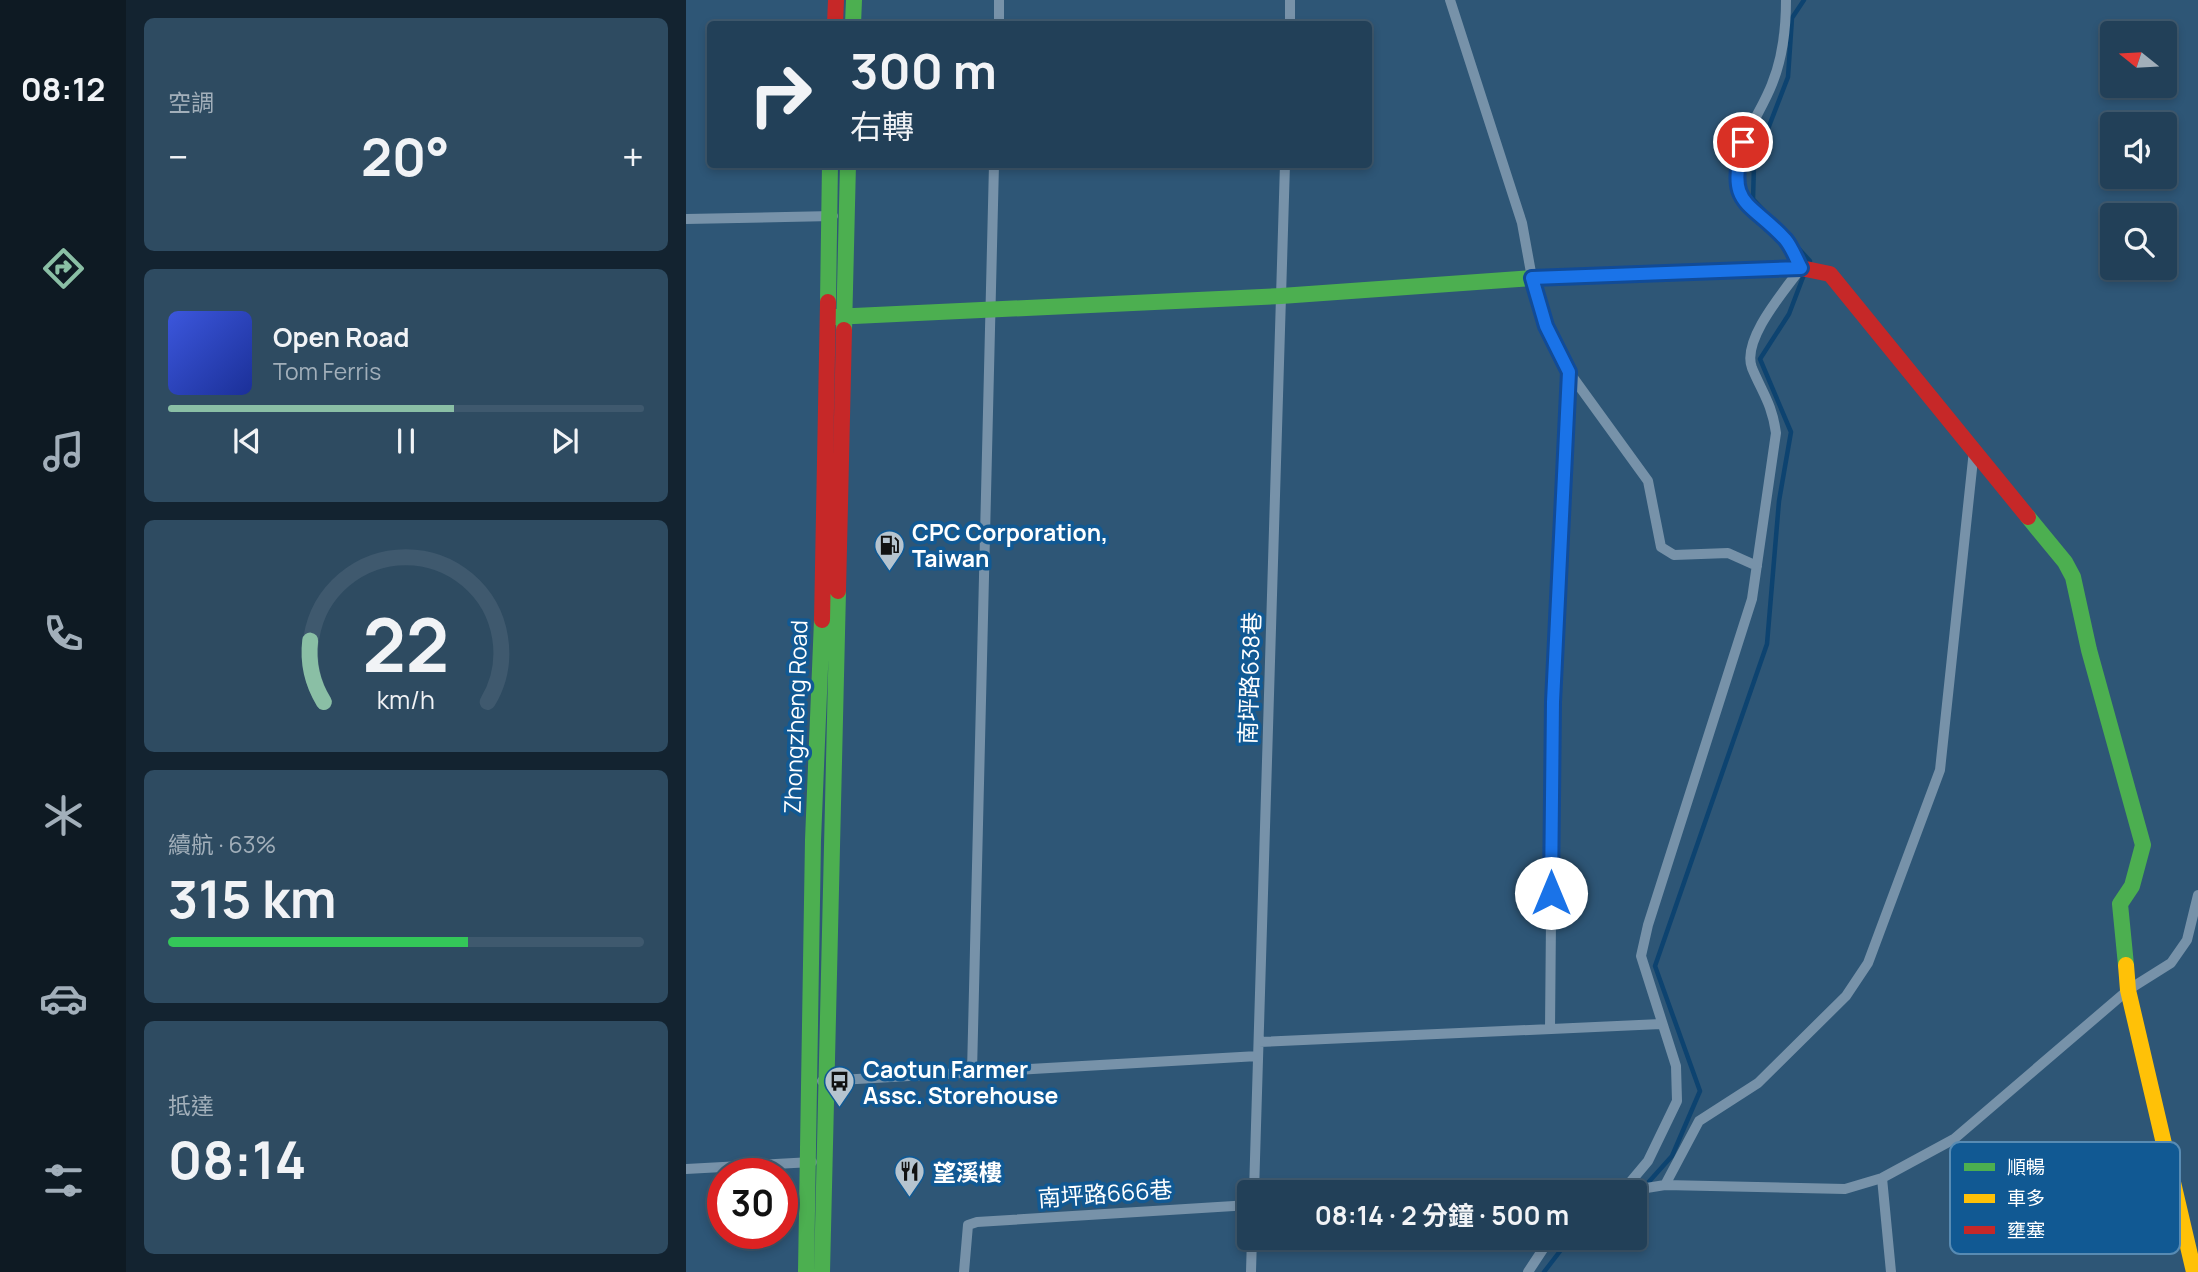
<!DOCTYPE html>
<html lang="zh-TW">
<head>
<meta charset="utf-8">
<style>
	body { margin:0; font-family:Manrope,"Noto Sans TC",sans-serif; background:#2e4b61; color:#f1f3f6; height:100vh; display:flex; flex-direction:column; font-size:26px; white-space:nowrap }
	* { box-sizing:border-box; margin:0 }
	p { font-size:23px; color:#a2afba }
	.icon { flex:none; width:38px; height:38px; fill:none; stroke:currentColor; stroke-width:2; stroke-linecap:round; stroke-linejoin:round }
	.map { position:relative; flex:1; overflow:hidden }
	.side { display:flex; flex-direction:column; gap:18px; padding:18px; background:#132330; width:560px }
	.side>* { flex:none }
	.banner { position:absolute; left:21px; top:21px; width:665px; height:147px; border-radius:7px; box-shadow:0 4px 10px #0003,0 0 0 2px #3f596e; background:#224058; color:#f1f3f6; overflow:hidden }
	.needle { width:46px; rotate:288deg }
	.controls { position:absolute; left:1414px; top:21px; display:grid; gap:14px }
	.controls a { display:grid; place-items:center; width:77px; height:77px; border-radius:7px; background:#224058; box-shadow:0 4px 10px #0003,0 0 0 2px #3f596e; font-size:35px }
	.speed { position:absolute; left:21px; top:1158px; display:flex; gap:14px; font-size:35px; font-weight:700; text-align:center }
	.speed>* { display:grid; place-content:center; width:91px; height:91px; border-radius:50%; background:#224058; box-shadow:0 4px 10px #0003,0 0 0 2px #3f596e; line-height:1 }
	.speed .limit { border:10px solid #d22; background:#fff; color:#111 }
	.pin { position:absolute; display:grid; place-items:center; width:60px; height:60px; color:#fff; margin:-30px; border:4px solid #fff; border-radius:50%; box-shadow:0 2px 7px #0007 }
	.me { position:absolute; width:77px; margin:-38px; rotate:0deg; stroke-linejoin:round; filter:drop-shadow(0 0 5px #0008) }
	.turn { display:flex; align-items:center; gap:24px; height:147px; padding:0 28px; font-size:32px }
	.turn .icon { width:91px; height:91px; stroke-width:2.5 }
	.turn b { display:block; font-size:49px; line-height:60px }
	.big { font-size:52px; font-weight:700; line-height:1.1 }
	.side .tile { flex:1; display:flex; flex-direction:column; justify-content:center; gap:10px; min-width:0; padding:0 24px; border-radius:10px; background:#2e4b61 }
	.side .dial { align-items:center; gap:0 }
	.dial svg { height:182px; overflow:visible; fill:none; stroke:#3f596e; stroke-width:7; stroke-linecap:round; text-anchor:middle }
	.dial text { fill:#f1f3f6; stroke:none }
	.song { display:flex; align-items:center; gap:21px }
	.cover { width:84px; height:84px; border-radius:10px; background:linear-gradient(135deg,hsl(230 70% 55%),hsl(230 70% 35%)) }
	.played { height:7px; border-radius:4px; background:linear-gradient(90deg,#8abfa5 60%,#3f596e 60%) }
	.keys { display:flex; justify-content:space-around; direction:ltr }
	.heat { display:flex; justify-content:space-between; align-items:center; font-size:38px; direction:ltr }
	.charge { height:10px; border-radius:5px; background:linear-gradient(90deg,#34c759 63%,#3f596e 0) }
	.trip { position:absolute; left:551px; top:1180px; width:410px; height:70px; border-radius:7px; background:#224058; box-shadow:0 4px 10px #0003,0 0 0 2px #3f596e; font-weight:700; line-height:70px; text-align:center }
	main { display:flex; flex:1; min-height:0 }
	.tab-bar { display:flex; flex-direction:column; width:126px; justify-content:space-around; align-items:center; background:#0e1a23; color:#a2afba }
	.tab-bar .icon { width:49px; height:49px }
	.tab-bar .on { color:#8abfa5 }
	.tab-bar b { font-size:32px; color:#f1f3f6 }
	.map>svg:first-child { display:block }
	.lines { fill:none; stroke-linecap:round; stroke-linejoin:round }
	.stream { stroke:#0d4370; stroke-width:4.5 }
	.street { stroke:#7792a9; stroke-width:10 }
	.fast { stroke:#4caf50; stroke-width:16 }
	.slow { stroke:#ffc107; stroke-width:16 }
	.jam { stroke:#c62828; stroke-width:16 }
	.route-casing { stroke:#114b97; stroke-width:18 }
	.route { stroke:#1a73e8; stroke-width:12 }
	.labels { text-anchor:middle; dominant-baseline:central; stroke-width:7; stroke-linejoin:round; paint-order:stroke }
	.poi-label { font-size:23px; font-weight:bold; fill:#fff; stroke:#115993; text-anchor:start }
	.street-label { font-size:23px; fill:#fff; stroke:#115993 }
	.key { fill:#115993; stroke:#588bb3; stroke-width:2 }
	.key-label { font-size:19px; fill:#fff }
</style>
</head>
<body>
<main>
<nav class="tab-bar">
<b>08:12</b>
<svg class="icon on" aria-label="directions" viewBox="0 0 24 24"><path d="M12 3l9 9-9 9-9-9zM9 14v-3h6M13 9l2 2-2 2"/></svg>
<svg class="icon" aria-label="music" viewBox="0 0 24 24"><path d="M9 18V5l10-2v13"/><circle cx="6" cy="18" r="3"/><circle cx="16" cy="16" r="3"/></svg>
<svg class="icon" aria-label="phone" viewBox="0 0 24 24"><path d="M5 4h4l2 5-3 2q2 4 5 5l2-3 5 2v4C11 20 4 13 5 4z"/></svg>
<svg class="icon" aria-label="climate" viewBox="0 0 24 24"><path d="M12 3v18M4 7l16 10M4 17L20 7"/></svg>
<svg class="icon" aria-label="car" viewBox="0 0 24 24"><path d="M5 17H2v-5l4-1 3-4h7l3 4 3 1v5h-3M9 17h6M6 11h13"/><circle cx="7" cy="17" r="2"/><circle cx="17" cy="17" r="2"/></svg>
<svg class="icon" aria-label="filters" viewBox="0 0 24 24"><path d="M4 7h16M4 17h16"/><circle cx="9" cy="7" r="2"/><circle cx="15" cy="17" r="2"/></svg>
</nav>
<section class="side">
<div class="tile"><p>空調</p>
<div class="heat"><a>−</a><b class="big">20°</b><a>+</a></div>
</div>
<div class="tile">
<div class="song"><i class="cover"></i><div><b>Open Road</b><p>Tom Ferris</p></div></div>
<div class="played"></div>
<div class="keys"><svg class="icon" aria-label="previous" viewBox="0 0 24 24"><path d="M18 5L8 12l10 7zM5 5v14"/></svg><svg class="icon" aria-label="pause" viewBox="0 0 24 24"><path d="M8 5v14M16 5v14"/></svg><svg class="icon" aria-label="next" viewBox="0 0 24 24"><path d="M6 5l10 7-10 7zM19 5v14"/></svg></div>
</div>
<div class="tile dial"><svg viewBox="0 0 100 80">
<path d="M14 69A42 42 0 1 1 86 69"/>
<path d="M14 69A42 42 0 0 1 8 42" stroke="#8abfa5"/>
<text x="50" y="56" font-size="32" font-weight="700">22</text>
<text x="50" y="72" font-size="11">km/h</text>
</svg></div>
<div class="tile"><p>續航 · 63%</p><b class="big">315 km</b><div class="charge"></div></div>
<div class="tile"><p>抵達</p><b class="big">08:14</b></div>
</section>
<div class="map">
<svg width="1512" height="1272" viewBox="0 0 1512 1272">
	<rect width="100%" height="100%" fill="#2e5676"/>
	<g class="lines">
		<path class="stream" d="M1118,0L1106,18L1102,77L1068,165L1067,199L1124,261L1123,264
			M960,1185L986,1156L1014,1091L969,966L1081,644L1093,501L1105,432L1074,359L1103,314L1119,272
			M858,1272L878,1246L893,1237"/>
		<path class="street" d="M764,0L836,223L846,278L861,326L883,372L962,481L975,547L988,555L1042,553L1071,566
			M313,24V0
			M604,24V0
			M0,219L147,216
			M864,1029L867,702L883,372
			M573,1042L975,1024
			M286,1072L308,164
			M136,1081L572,1056
			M0,1169L126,1162
			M1196,1178L1205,1272
			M979,1185L1013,1121L1072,1083L1160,996L1182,963L1254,770L1288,450
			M568,1192L599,164
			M936,1192L962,1161L991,1101L990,1066L955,956L962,925L1066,599L1090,433C1086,404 1077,394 1066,368C1055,340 1099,290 1115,268C1110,259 1106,247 1100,240C1089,226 1069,219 1059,204C1033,164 1072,121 1086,84C1097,57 1100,29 1100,0
			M936,1192L979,1185L1159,1189L1196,1178L1268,1139L1442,990L1485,963L1501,940L1512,895
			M278,1272L282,1225L291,1222L564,1205
			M565,1272L566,1237
			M842,1272L865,1237"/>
		<path class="fast" d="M167,24L168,0
			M142,302L144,164
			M147,317L595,296L846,278L1097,269
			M158,330L162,164
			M1342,517L1379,562L1387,577L1403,650L1457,845L1446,886L1434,904L1440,965
			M120,1272L127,840L136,620
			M136,1272L152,591"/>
		<path class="slow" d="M1440,965L1442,990L1508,1272"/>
		<path class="jam" d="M149,24L150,0
			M1097,269L1115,268L1144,274L1342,517
			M152,591L158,330
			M136,620L142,302"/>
	</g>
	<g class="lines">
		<defs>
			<path id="route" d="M865,893L867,702L883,372L860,326L846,278L1115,268C1110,259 1106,247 1099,239C1063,200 1040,207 1057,142"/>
		</defs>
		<use href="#route" class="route-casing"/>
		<use href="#route" class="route"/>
	</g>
	<defs>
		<symbol id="fuel-pin" viewBox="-11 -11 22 30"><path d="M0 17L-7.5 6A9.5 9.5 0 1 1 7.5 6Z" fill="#b6c4cf" stroke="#115993"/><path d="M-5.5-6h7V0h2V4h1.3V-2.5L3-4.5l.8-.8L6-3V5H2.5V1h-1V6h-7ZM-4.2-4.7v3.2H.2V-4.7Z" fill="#111"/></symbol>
		<symbol id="bus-pin" viewBox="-11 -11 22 30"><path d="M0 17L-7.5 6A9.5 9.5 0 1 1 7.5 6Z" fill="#b6c4cf" stroke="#115993"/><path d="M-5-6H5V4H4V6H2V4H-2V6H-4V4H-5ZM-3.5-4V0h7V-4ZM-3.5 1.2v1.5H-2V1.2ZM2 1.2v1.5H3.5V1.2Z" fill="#111"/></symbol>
		<symbol id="restaurant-pin" viewBox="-11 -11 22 30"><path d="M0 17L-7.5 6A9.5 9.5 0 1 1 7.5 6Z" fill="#b6c4cf" stroke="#115993"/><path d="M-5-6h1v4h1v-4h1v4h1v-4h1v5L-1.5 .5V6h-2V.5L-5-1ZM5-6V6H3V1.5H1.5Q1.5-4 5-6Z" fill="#111"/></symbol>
	</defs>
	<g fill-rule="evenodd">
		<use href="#fuel-pin" x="186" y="528" width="35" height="47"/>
		<use href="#bus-pin" x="136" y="1064" width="35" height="47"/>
		<use href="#restaurant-pin" x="206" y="1154" width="35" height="47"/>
	</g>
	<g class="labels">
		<g class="poi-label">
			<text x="226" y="532">CPC Corporation,<tspan x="226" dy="26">Taiwan</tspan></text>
			<text x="177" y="1069">Caotun Farmer<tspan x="177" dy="26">Assc. Storehouse</tspan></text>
			<text x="247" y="1172">望溪樓</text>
		</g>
		<g class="street-label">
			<text transform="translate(563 678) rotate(-88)">南坪路638巷</text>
			<text transform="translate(109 717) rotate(-88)">Zhongzheng Road</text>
			<text transform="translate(419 1193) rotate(-4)">南坪路666巷</text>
		</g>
	</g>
	<rect x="1264" y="1142" width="230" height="112" rx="10" class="key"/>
	<rect x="1278" y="1163" width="31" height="8" fill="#4caf50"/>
	<rect x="1278" y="1194" width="31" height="9" fill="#ffc107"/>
	<rect x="1278" y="1226" width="31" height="8" fill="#c62828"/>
	<g class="key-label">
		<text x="1321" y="1174">順暢</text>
		<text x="1321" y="1205">車多</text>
		<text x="1321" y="1237">壅塞</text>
	</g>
</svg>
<div class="controls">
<a><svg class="needle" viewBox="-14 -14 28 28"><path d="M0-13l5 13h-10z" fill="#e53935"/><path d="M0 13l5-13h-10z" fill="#a2afba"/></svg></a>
<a><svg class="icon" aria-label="sound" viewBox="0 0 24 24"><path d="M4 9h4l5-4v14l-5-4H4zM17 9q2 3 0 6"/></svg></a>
<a><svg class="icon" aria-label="search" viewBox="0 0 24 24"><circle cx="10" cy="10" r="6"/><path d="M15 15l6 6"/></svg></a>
</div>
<div class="speed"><div class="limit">30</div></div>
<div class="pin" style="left:1057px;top:142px;background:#d93025"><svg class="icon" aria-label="arrive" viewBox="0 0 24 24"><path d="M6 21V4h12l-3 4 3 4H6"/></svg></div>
<svg class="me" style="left:865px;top:893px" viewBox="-20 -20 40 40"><circle r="19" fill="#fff"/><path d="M0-13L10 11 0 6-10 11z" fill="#1a73e8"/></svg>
<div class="trip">08:14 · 2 分鐘 · 500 m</div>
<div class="banner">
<div class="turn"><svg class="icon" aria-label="right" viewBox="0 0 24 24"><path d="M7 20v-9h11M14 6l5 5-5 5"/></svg><div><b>300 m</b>右轉</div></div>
</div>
</div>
</main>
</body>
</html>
